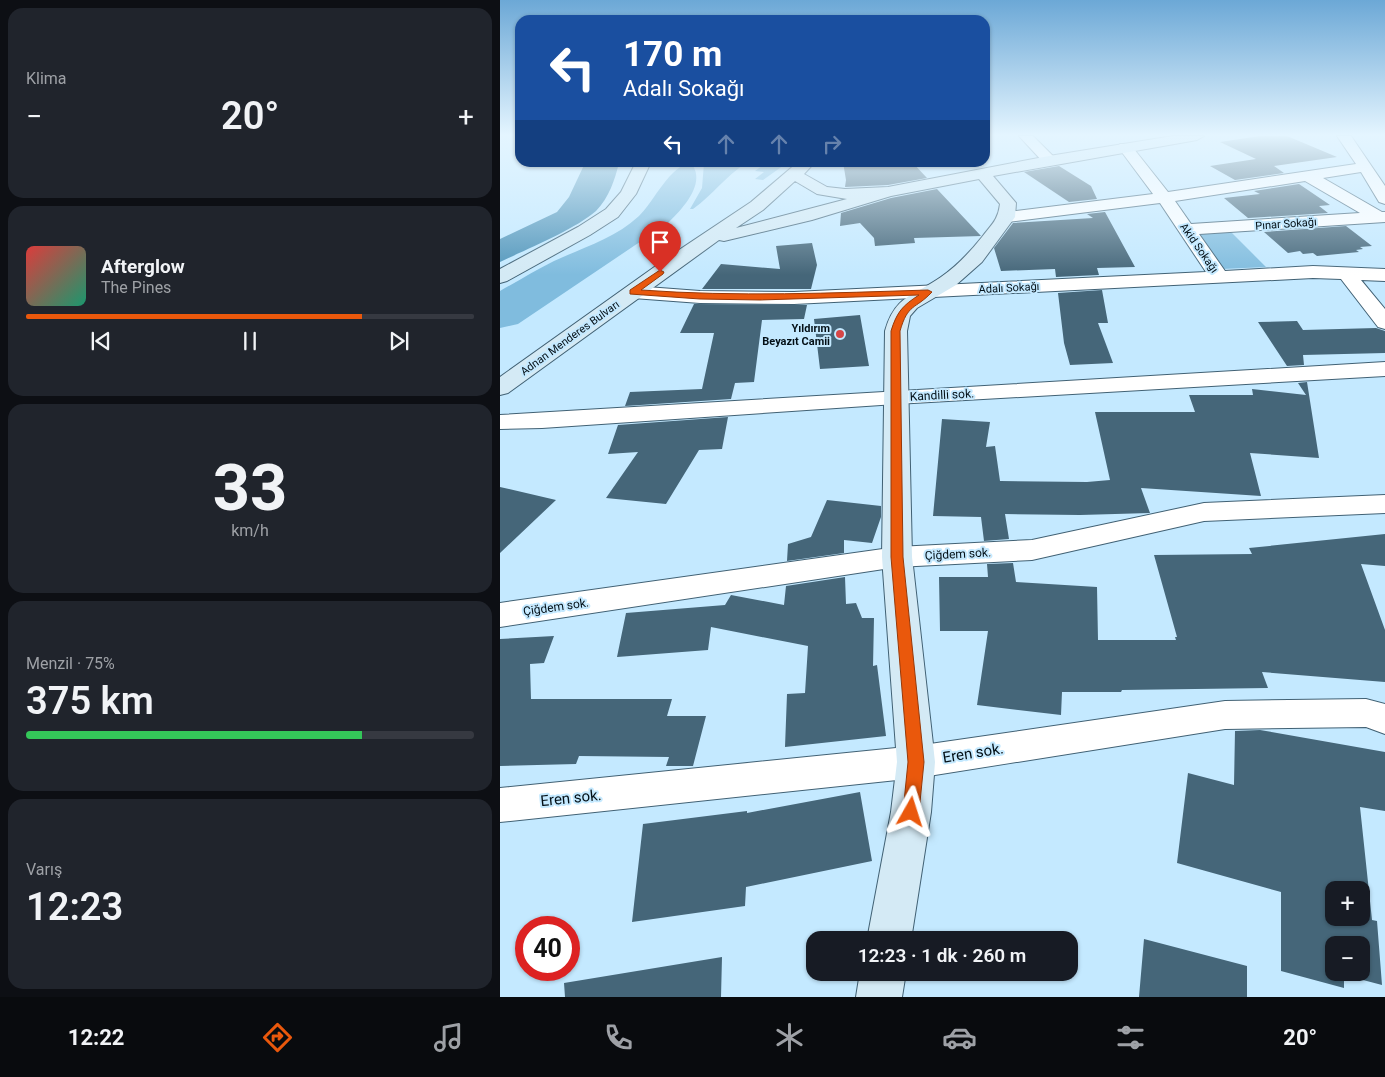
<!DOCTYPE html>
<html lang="tr">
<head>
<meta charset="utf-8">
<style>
	body { margin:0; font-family:Roboto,sans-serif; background:#20242c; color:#f1f3f6; height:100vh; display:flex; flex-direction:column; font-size:19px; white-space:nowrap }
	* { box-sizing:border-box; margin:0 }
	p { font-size:16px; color:#9ea1a6 }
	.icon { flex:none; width:28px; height:28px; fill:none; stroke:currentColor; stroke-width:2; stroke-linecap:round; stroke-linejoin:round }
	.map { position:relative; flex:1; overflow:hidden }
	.sheet { display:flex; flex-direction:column; gap:8px; padding:8px; background:#0d0f14; width:500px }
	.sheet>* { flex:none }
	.hud { position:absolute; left:15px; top:15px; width:475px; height:152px; border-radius:15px; box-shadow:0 1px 4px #0004; background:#1a4fa0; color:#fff; overflow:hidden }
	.fabs { position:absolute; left:825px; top:881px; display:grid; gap:10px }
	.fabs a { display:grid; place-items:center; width:45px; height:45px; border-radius:10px; background:#171b24; box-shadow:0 1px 4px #0004; font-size:25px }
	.speed { position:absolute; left:15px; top:916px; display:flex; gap:10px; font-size:25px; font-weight:700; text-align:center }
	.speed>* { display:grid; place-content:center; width:65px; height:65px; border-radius:50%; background:#171b24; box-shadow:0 1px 4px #0004; line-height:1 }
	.speed .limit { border:8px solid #d22; background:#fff; color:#111 }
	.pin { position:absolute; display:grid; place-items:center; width:42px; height:42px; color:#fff; margin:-51px -21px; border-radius:50% 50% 50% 0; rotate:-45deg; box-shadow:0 0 5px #0007 }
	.pin .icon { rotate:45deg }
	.me { position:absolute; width:55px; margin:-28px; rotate:6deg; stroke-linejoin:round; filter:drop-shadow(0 0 4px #0008) }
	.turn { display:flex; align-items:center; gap:18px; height:105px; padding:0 25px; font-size:22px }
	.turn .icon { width:65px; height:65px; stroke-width:2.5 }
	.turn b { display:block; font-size:35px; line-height:42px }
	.lanes { display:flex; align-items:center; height:48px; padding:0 25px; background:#0003; justify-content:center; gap:25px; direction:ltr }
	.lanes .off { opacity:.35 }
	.big { font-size:38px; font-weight:600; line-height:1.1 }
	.sheet .card { flex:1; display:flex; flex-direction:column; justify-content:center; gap:8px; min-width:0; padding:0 18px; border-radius:15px; background:#20242c }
	.sheet .dial { align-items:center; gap:0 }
	.dial b { font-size:65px; line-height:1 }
	.song { display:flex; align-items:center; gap:15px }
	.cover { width:60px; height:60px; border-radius:8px; background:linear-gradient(135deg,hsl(0 70% 55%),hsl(160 70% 35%)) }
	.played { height:5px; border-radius:2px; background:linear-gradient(90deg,#ea580c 75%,#363941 75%) }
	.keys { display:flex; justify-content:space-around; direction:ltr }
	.heat { display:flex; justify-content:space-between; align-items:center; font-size:28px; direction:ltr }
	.charge { height:8px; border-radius:4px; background:linear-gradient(90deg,#34c759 75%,#363941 0) }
	.trip { position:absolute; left:306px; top:931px; width:272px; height:50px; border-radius:15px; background:#171b24; box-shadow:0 1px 4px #0004; font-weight:600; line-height:50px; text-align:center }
	.dock { display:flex; height:80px; justify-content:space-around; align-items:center; background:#090b0e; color:#9ea1a6 }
	.dock .icon { width:35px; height:35px }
	.dock .current { color:#ea580c }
	.dock b { font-size:22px; color:#f1f3f6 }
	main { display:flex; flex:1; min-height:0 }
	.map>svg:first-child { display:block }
	.green { fill:#80bcde }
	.water { fill:#5296bb }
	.building { fill:#456679; fill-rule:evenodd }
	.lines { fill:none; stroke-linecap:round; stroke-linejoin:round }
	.street-casing { stroke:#416174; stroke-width:2 }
	.secondary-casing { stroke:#416174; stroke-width:2 }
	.street { fill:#fff; fill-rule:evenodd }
	.secondary { fill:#d4eaf5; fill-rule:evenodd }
	.route { fill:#ea580c; stroke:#983908 }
	.poi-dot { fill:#d64647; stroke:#c4e9ff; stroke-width:2 }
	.labels { text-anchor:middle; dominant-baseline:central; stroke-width:4; stroke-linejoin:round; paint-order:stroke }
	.far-street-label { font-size:11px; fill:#030f16; stroke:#c4e9ff }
	.far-poi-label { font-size:11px; font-weight:bold; fill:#030f16; stroke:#c4e9ff; text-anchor:end }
	.street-label { font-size:12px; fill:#030f16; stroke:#c4e9ff }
	.near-street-label { font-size:15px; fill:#030f16; stroke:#c4e9ff }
</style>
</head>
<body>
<main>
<section class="sheet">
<div class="card"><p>Klima</p>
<div class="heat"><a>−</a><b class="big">20°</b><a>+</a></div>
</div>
<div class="card">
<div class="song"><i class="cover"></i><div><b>Afterglow</b><p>The Pines</p></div></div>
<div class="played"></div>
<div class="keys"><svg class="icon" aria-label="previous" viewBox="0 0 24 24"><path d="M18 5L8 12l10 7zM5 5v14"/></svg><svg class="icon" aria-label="pause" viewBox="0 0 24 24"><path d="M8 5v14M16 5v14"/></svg><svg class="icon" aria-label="next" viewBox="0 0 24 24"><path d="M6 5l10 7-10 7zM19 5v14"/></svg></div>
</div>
<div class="card dial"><b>33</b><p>km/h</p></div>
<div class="card"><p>Menzil · 75%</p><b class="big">375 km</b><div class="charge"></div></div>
<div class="card"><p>Varış</p><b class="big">12:23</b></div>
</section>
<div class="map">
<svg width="885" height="997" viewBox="0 0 885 997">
	<rect width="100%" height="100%" fill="#c4e9ff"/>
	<path class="green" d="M192,163C193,166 196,171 196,174C199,192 179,212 168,223L18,324L0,328V291C18,281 36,270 54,261C84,247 114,239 139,216C154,202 170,164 192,163Z
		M204,163H247C226,175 213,195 193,209H190L202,188Z
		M266,163V162L287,163L263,180L255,179L264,172L255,171Z
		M731,232L766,267L722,269L698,234Z"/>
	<path class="water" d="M85,163H119C115,179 109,198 96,211C74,230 27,249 0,262V239L57,212L69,197Z"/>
	<path class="building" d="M760,136H787L837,157L774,166L784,173L735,180L710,166L756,159L720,142Z
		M343,162H412L427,178L388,185L345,187L346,180Z
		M559,166L591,186L597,199L569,202L524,172Z
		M799,184L830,205L819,206L828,213L748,218L724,198L760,194L754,191Z
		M437,189L481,236L414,238L415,243L375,246L374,238L360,223L340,226L341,213L391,198Z
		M605,212L635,267L597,268L599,275L556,277L555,269L501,271L494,248L513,223L593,218L587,214Z
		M846,226L872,246L860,247L863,249L856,250L859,252L817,256L813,253L803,254L800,251L788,253L764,232Z
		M312,243L317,265L311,289H202L221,264L280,269L276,246Z
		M602,290L608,323H598L613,363L570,365L564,343L558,293Z
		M194,304L307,305L304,319L262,320L254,382L235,383L231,399L125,406L130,392L202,389L214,333H180Z
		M360,315L369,366L320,369L314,319Z
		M797,321L803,330L876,328L885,331V353L803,355L804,365L787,366L758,322Z
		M807,382L819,458L750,453L761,496L641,488L650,513L580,515L505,514L509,539L484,541L481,517L433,516L442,419L490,422L486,447L495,446L500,481L587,482L610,480L595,412H695L689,395H753L752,389L806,395L798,383Z
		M228,417L222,449L199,450L166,504L106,498L138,452L108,454L118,425Z
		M0,487L56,500L0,553Z
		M327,500L381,506V517L372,543L344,540V553L287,561L288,544L311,537Z
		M885,534V566L861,564L885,630V682L762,672L768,688L622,690L621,692H562L561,715L477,705L488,631H440L439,577H488L487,564L513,563L516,582L597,587L598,640H676L675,637H677L654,555L752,554L749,548Z
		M345,577L346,604L356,603L362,618H374L373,666L377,665L386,736L285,747L287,694L305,693L308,646L211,627L208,650L117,657L126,613L225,605L231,595L284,605L286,586Z
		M54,636L44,663L30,664L31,699H172L167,716H206L193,766H166L169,757L79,756L76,764L0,766V639Z
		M760,730L885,752V811L860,807L872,920L877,921L882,985L844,975V988L781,971V892L677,863L688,773L734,785L735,731ZM834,890H861V918H834ZM834,945H861V972H834Z
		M360,792L372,861L246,887L245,906L132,922L143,824L247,811V813Z
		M644,939L747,966V997H639Z
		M222,957L221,997H65L64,983Z"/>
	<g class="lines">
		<defs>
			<path id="street" d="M519,136H533L554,157L556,160L554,163H544Z
				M837,136H851L885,186V204L879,202L861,172L823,178L882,212H885V222L699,234L725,271L813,266L885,269V281L861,280L885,309V329L878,327L841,279L813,278L294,304L200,303L133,298L126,296L123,292L126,288L133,286L200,291L294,292L706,272L660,203L507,222L501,221L499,217L501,213L507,212L653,194L618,147L620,144H630L668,192L856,164ZM805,181L860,213L691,224L675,201Z
				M885,362V376L396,404L42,428L0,429V415Z
				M885,495V513L704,521L532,560L397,567L0,627V603L397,547L532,540L704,503Z
				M866,699L885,704V734L866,727L725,729L416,778L0,822V788L416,746L725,701Z"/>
			<path id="secondary" d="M673,136H704L697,140L493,176L516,203L515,217L482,262L456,285L417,308L410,316L407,331L412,557L435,762L431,812L411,940H367L391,812L397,762L382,557L385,331C395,295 414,296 441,277C457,266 470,252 482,237C492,224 498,220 500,204L479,179L391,196L312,220L224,241L219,240L8,393L0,395V377L167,258L251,202L298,162H315L304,174L327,187L345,189L388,187L549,156ZM295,181L317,194L347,199L236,228L263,210Z
				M136,162H151L136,194L118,217L90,235L7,281L0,283V269L78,227L106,209L121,192Z
				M360,972H406L402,997H356Z"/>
		</defs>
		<use href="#street" class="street-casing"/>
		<use href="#secondary" class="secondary-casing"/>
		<use href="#street" class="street"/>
		<use href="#secondary" class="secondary"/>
	</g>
	<linearGradient id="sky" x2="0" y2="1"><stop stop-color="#6ca8d6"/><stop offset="0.49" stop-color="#e4f5ff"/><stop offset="1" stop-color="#e4f5ff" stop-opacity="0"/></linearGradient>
	<rect width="885" height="275" fill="url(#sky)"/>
	<path class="route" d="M160,270L164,272L163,274L141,290C237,297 332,293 428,290L432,292C415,310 408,303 400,331L403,557L424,762L419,812L417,818L411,820L405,818L403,812L408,762L391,557V331C397,312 402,306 419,295L260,300L200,299L130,294V290Z"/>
	<circle class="poi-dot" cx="340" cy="334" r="5"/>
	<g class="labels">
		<g class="far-street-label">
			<text transform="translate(786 224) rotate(-4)">Pınar Sokağı</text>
			<text transform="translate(699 248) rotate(55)">Akid Sokağı</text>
			<text transform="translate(509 288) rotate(-3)">Adalı Sokağı</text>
			<text transform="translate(70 338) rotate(-36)">Adnan Menderes Bulvarı</text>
		</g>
		<g class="far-poi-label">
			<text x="330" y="328">Yıldırım<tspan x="330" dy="13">Beyazıt Camii</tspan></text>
		</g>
		<g class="street-label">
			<text transform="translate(442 395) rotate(-3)">Kandilli sok.</text>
			<text transform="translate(458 554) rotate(-3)">Çiğdem sok.</text>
			<text transform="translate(56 607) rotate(-8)">Çiğdem sok.</text>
		</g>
		<g class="near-street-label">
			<text transform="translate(473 753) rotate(-9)">Eren sok.</text>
			<text transform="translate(71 798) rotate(-6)">Eren sok.</text>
		</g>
	</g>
</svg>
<div class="fabs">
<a>+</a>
<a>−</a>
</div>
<div class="speed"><div class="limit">40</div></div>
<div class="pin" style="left:160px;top:272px;background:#d93025"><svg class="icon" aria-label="arrive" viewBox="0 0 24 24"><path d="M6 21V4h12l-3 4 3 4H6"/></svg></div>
<svg class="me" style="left:411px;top:812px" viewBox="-20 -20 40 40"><path d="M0-17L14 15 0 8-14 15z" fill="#ea580c" stroke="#fff" stroke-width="4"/></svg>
<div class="trip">12:23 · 1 dk · 260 m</div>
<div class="hud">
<div class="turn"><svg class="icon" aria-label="left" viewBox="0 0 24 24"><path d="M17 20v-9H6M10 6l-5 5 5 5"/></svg><div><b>170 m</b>Adalı Sokağı</div></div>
<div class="lanes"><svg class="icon" aria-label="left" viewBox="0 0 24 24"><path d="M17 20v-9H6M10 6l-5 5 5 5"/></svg><svg class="icon off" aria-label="ahead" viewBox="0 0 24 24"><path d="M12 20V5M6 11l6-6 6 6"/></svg><svg class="icon off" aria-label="ahead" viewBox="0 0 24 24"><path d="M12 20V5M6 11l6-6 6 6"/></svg><svg class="icon off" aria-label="right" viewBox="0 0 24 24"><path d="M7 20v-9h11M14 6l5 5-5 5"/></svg></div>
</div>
</div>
</main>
<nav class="dock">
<b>12:22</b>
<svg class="icon current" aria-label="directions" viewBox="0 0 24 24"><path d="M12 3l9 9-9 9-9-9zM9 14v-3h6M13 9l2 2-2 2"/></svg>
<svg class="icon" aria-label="music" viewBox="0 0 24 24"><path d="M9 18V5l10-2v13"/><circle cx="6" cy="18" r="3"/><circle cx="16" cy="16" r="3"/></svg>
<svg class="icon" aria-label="phone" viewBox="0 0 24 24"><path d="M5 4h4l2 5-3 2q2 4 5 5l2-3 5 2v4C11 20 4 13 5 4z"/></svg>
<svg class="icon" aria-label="climate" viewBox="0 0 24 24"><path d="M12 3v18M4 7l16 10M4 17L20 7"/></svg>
<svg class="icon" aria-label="car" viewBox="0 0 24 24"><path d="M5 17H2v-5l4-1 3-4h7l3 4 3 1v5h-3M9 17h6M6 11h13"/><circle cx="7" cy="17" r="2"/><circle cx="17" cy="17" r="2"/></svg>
<svg class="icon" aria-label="filters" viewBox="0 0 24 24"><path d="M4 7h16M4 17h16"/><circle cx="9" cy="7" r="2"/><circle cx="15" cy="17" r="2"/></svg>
<b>20°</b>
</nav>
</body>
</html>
